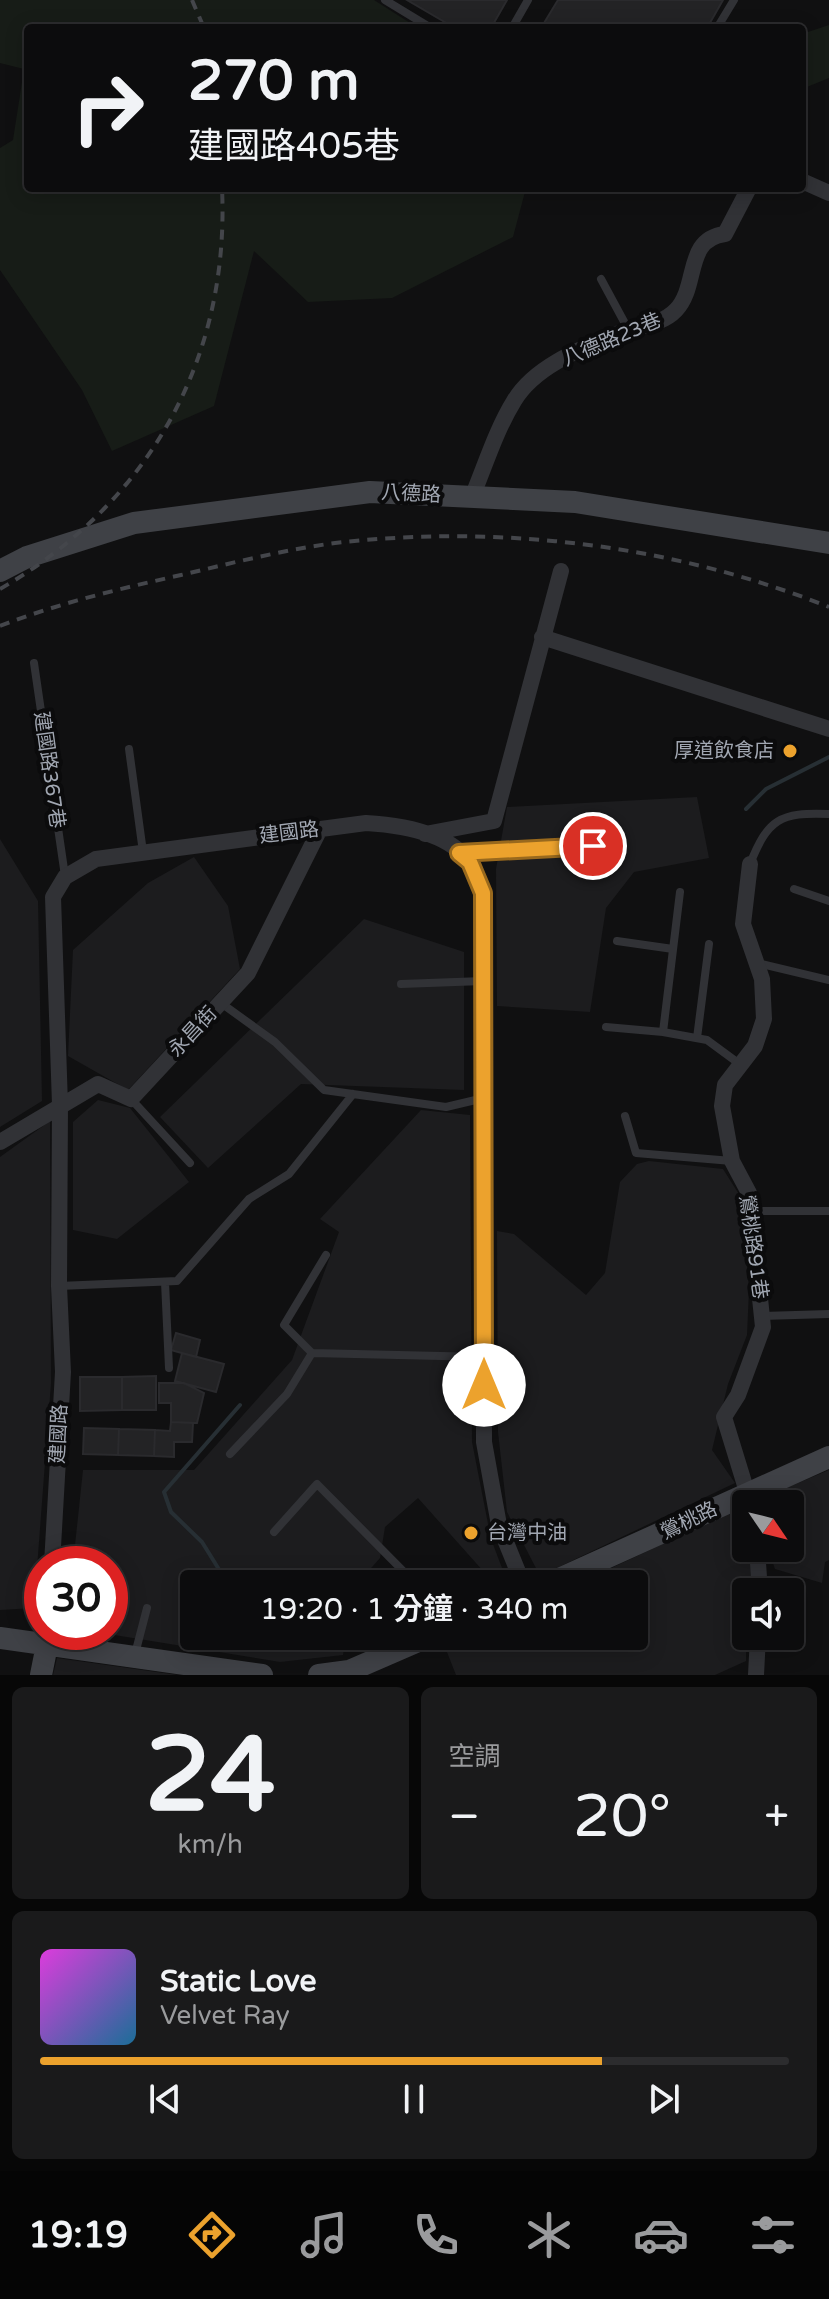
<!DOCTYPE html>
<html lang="zh-TW">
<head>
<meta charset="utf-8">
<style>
	body { margin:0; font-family:"Varela Round","Noto Sans TC",sans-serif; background:#1a1a1b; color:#f1f3f6; height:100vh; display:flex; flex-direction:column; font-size:30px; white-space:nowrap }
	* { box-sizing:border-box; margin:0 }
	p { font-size:26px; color:#9a9b9d }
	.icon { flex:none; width:44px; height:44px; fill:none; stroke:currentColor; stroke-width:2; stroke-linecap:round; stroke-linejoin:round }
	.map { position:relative; height:1675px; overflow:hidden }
	.details { display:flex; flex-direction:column; gap:12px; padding:12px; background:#070707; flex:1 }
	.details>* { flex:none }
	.guide { position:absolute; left:24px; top:24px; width:782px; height:168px; border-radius:8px; box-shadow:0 4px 20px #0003,0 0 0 2px #2c2c2e; background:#0c0c0d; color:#f1f3f6; overflow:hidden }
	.needle { width:52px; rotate:125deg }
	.fabs { position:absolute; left:732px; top:1490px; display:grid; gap:16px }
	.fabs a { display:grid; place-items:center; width:72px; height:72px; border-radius:8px; background:#0c0c0d; box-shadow:0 4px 20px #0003,0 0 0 2px #2c2c2e; font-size:40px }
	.speed { position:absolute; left:24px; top:1546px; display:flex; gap:16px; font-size:40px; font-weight:700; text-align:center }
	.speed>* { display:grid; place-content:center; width:104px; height:104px; border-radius:50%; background:#0c0c0d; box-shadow:0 4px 20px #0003,0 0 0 2px #2c2c2e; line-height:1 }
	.speed .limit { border:12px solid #d22; background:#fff; color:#111 }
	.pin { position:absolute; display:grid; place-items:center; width:68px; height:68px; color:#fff; margin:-34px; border:4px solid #fff; border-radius:50%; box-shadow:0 2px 8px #0007 }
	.me { position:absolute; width:88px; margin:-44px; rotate:0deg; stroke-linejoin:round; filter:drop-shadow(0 0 6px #0008) }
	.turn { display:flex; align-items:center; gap:28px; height:168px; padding:0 32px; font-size:36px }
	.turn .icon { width:104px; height:104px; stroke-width:2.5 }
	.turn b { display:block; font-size:56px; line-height:68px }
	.big { font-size:60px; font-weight:600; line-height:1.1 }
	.details .card { flex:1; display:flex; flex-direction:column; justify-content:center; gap:12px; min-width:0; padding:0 28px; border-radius:12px; background:#1a1a1b }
	.details .dial { align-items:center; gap:0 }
	.dial b { font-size:104px; line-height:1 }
	.song { display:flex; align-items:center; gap:24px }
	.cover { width:96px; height:96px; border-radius:12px; background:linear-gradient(135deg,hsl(300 70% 55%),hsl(200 70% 35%)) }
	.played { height:8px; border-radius:4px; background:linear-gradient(90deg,#eca22d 75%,#2c2c2e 75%) }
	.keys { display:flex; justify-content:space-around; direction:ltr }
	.heat { display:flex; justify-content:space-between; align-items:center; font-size:44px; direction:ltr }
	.details .tiles { flex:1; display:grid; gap:12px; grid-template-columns:1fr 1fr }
	.card:last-child { grid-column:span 2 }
	.trip { position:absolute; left:180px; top:1570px; width:468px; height:80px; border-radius:8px; background:#0c0c0d; box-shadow:0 4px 20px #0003,0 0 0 2px #2c2c2e; font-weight:600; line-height:80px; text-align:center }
	.menu { display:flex; height:128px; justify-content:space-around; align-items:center; background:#050505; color:#9a9b9d }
	.menu .icon { width:56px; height:56px }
	.menu .active { color:#eca22d }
	.menu b { font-size:36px; color:#f1f3f6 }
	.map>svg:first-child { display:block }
	.built { fill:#1c1c1e }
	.green { fill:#171c17 }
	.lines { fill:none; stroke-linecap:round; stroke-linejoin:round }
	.stream { stroke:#272f34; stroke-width:4 }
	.building { fill:#232325; stroke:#2a2a2d; stroke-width:2 }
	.lane { stroke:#313236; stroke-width:8 }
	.street { stroke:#313236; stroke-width:16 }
	.secondary { stroke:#3f4146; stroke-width:22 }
	.rail { stroke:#44464b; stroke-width:4; stroke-dasharray:10 8; stroke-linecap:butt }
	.route-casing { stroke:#99691d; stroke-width:20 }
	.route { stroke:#eca22d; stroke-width:14 }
	.poi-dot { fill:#eca22d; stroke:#0b0b0c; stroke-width:3 }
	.labels { text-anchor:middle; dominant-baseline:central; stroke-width:8; stroke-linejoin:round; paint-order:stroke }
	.street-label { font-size:20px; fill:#a1a7b2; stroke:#0b0b0c }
	.poi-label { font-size:20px; fill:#a1a7b2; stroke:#0b0b0c; text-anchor:end }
</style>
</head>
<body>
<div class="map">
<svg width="829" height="1675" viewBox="0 0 829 1675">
	<rect width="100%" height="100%" fill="#101011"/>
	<path class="built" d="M697,797L709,858L634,872L606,908L590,1012L497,1006L496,869L507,807Z
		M0,839L38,901L42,1101L0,1127Z
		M194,857L228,906L240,969L128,1090L68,1056L73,950L148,883Z
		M364,919L464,952V1090L301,1084L208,1168L160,1117Z
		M98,1100L130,1108L189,1182L117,1239L73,1230V1122Z
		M421,1110L470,1115L472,1442L491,1539L502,1568L484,1572L418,1498L385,1527L380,1558L357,1584H194V1636H346L343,1655L280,1662L96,1632H110V1564H73L83,1470H194L292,1360L339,1232L320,1219Z
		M50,1121L51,1383L34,1608L0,1610V1157Z
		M649,1161L723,1169L742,1199L749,1290L747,1335L728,1384L712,1450L735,1483L540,1576L507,1512L498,1432L497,1231L514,1234L586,1295L605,1273L620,1182L637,1164Z
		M829,1470V1560L825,1562L822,1583L775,1569L768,1548H790V1504H756L755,1501Z
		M729,1513L746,1539V1548L754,1551L751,1592H746V1661L715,1675H456L445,1647L467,1636H634V1584H577Z
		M57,1658L178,1675H53Z"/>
	<path class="green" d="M0,0H374L418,28H28V188H526L513,237L392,298L308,302L254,251L214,406L112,451L82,390L0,270V148L13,140L24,69L0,63Z
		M829,25V78L802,89V34Z"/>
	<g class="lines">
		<path class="stream" d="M746,809L766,789L829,757
			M228,1584L202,1542L171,1512L164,1492L240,1405
			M234,1636V1647"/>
	</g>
	<path class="building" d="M407,0H507L491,28H455Z
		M558,0H723L707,28H541Z
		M176,1333L200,1340L196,1357L171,1350Z
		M182,1353L224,1364L216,1392L175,1381Z
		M156,1376V1410H122V1377Z
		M80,1377H122V1410L80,1411Z
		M159,1383H184L204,1393L197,1423L171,1422V1403H159Z
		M171,1422L193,1423L192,1442H174V1457L154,1456L155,1430L170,1431Z
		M84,1428L119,1429L118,1455L83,1454Z
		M119,1429L155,1430L154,1456L118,1455Z"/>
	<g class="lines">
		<path class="lane" d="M385,0L431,28
			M512,28L528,0
			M717,28L734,0
			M601,279L628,329
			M34,663L65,876
			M129,749L143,852
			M461,853L620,844
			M750,864C768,819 780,812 829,814
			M794,889L829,901
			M680,892L663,1032L707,1040L741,1065
			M617,941L673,949
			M757,963L829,980
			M401,984L483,981
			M221,1003L275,1042L324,1090L446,1107L484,1098
			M606,1027L663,1032
			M697,1038L709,944
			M131,1099L190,1163
			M625,1116L636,1153L732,1161
			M752,1211H829
			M165,1282L169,1368
			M59,1286L177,1281L249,1199L289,1174L353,1094
			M762,1316L829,1314
			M312,1353L284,1325L326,1255
			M230,1454L287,1394L312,1353L484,1357
			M274,1532L317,1484L416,1584
			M135,1654L147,1608"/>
		<path class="street" d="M802,181L829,193
			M472,497C485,466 496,430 514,401C534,367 580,349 614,335C634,327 661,326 676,310C699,286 684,239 725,234L749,188
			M542,637L829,729
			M425,834L494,821L561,571
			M0,1142L98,1084L131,1099L248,973L320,829
			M747,1492L724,1417L738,1395L763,1327L749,1193L732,1161L722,1106L725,1085L755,1046L764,1019L762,979L743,924L750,864
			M738,1497L746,1517
			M757,1548L760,1592
			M52,1564L63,1372L59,1286L60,1105L53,897L65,877L96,859L366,823C400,825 449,832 470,863C476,872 479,883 483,893L484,1442L499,1525L523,1584
			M756,1675L758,1636"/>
		<path class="secondary" d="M0,571L27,557L134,523L370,492L575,502L829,543
			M548,1584L829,1457
			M0,1638L262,1675
			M41,1675L47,1645
			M319,1675L349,1671L430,1636"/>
		<path class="rail" d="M192,0L204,28
			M0,589C148,504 230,360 222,188
			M0,626C59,603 119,589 181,575C232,563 283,550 335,543C501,524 674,545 829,607"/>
	</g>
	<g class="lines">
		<defs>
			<path id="route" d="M484,1385L483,893L470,862L459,853L593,846"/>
		</defs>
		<use href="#route" class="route-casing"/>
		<use href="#route" class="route"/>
	</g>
	<g class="poi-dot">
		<circle cx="790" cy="751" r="8"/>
		<circle cx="471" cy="1533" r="8"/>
	</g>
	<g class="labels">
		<g class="street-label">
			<text transform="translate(612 340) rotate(-23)">八德路23巷</text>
			<text transform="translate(411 494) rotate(3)">八德路</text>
			<text transform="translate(49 770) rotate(82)">建國路367巷</text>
			<text transform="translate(289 833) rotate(-7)">建國路</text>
			<text transform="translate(193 1032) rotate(-47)">永昌街</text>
			<text transform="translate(753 1247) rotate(82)">鶯桃路91巷</text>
			<text transform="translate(59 1434) rotate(-87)">建國路</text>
			<text transform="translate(689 1521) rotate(-26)">鶯桃路</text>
		</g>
		<g class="poi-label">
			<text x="774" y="751">厚道飲食店</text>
			<text x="487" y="1533" text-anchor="start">台灣中油</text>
		</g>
	</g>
</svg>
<div class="fabs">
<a><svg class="needle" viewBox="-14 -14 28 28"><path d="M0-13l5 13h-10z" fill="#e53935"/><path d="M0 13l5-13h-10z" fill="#9a9b9d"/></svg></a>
<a><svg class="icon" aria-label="sound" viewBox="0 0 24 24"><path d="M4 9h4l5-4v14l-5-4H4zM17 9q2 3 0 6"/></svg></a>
</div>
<div class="speed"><div class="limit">30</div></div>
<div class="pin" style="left:593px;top:846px;background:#d93025"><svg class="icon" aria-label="arrive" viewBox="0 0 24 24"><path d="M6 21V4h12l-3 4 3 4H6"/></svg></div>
<svg class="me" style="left:484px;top:1385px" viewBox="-20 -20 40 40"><circle r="19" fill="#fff"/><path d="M0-13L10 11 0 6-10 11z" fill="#eca22d"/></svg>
<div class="trip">19:20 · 1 分鐘 · 340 m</div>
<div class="guide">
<div class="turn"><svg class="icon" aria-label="right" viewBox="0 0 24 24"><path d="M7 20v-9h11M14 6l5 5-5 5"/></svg><div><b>270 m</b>建國路405巷</div></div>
</div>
</div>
<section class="details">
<div class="tiles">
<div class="card dial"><b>24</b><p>km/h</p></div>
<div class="card"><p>空調</p>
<div class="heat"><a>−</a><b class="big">20°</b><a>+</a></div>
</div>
<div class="card">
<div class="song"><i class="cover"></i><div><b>Static Love</b><p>Velvet Ray</p></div></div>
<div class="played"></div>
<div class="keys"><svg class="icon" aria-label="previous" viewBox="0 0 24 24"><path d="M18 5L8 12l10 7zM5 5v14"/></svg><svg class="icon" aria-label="pause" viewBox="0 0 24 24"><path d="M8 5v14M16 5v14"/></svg><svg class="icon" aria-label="next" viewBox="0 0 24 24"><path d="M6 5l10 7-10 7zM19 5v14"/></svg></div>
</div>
</div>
</section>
<nav class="menu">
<b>19:19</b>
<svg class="icon active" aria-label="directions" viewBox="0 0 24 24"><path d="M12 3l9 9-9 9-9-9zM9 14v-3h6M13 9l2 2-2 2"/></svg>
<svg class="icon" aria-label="music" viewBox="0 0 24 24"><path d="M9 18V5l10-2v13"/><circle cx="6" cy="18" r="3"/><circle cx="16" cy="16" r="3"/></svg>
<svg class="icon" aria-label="phone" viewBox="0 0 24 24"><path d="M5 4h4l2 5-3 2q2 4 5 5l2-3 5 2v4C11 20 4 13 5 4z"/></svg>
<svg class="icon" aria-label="climate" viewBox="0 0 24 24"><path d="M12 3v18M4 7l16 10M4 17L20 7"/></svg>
<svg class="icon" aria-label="car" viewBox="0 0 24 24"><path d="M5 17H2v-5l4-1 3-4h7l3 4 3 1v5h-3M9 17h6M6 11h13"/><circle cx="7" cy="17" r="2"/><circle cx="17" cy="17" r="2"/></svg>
<svg class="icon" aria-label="filters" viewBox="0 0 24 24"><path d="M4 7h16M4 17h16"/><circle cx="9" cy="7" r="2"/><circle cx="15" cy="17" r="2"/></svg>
</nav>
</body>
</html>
